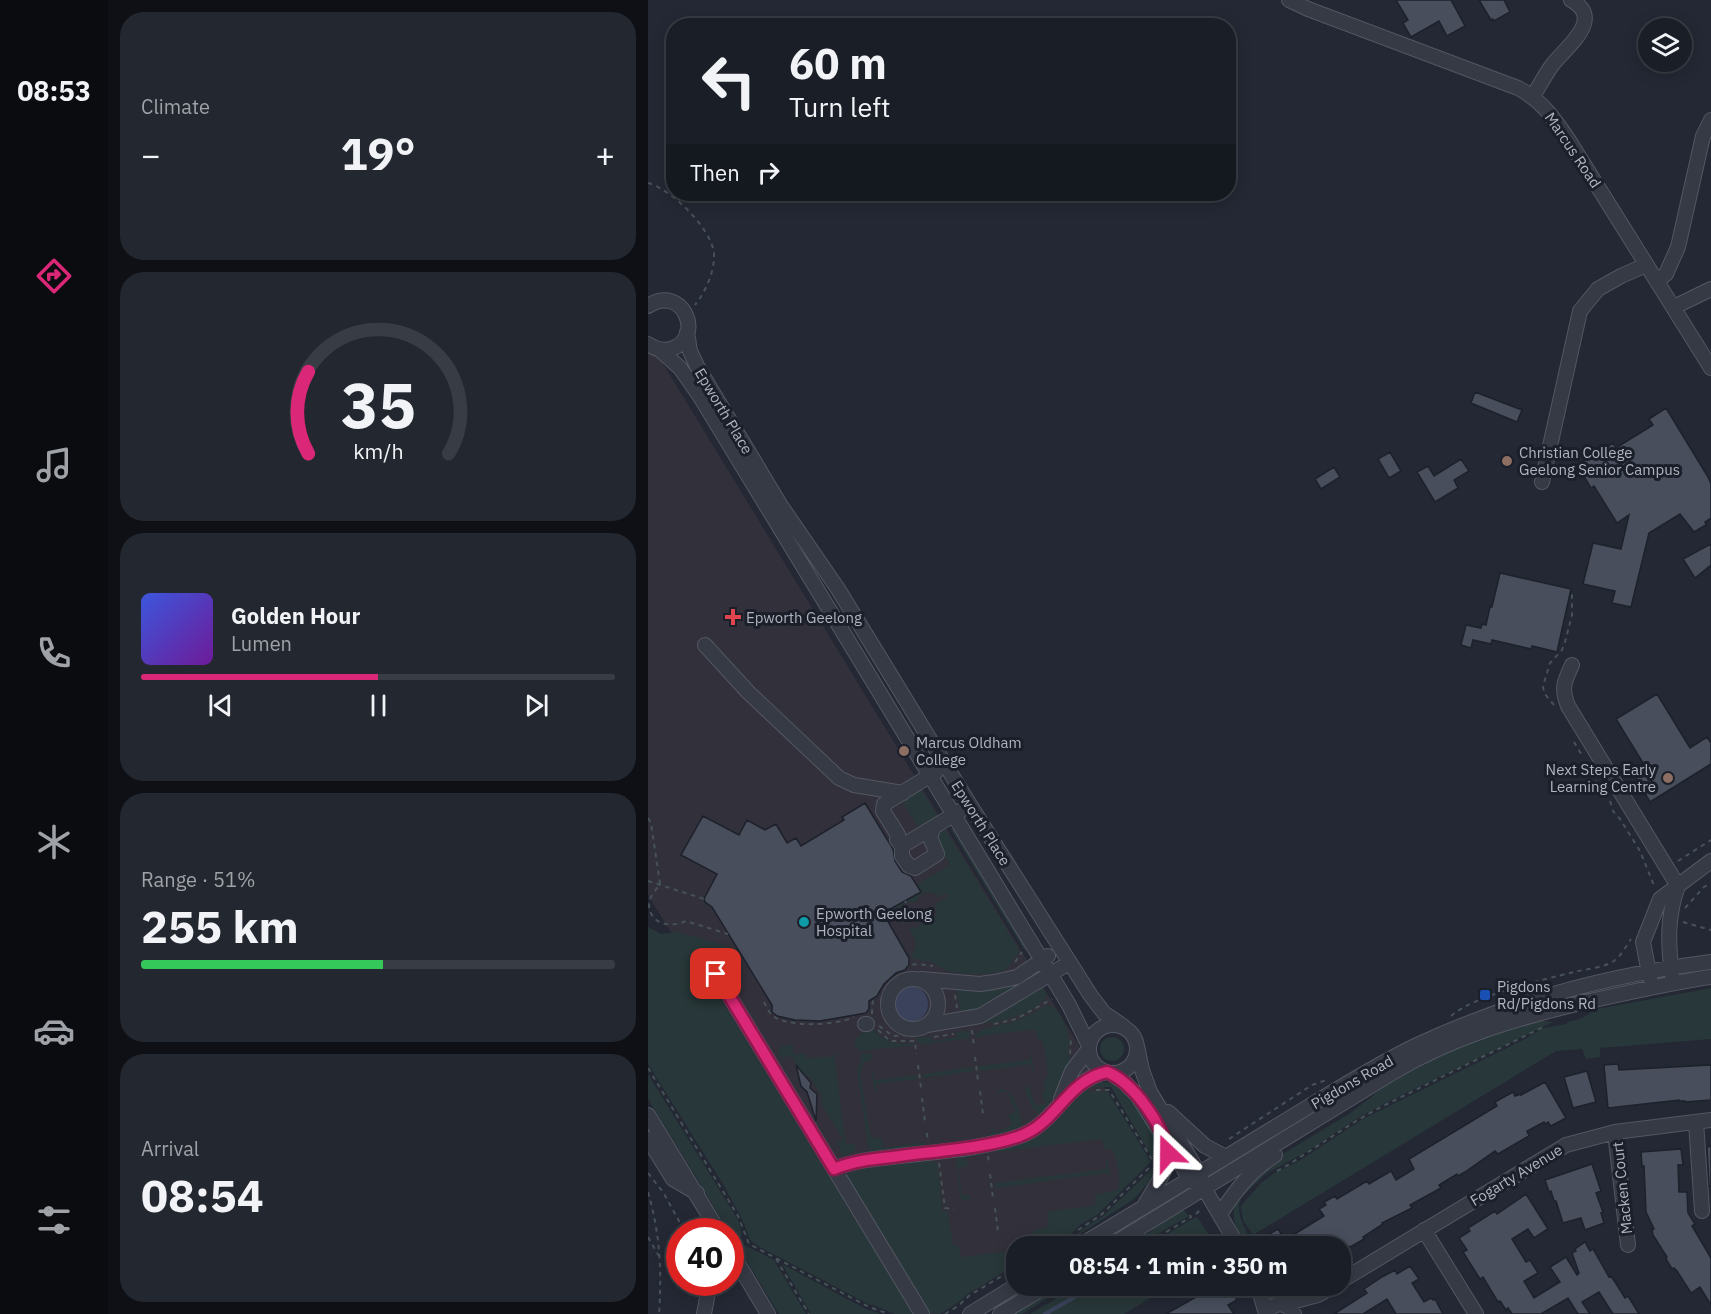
<!DOCTYPE html>
<html lang="en">
<head>
<meta charset="utf-8">
<style>
	body { margin:0; font-family:"IBM Plex Sans",sans-serif; background:#23272f; color:#f1f3f6; height:100vh; display:flex; flex-direction:column; font-size:22px; white-space:nowrap }
	* { box-sizing:border-box; margin:0 }
	p { font-size:20px; color:#9fa2a7 }
	.icon { flex:none; width:33px; height:33px; fill:none; stroke:currentColor; stroke-width:2; stroke-linecap:round; stroke-linejoin:round }
	.map { position:relative; flex:1; overflow:hidden }
	.panel { display:flex; flex-direction:column; gap:12px; padding:12px; background:#0e1015; width:540px }
	.panel>* { flex:none }
	.guide { position:absolute; left:18px; top:18px; width:570px; height:183px; border-radius:24px; box-shadow:0 3px 15px #0003,0 0 0 2px #383c44; background:#1a1e27; color:#f1f3f6; overflow:hidden }
	.tools { position:absolute; left:990px; top:18px; display:grid; gap:12px }
	.tools a { display:grid; place-items:center; width:54px; height:54px; border-radius:50%; background:#1a1e27; box-shadow:0 3px 15px #0003,0 0 0 2px #383c44; font-size:30px }
	.speed { position:absolute; left:18px; top:1218px; display:flex; gap:12px; font-size:30px; font-weight:700; text-align:center }
	.speed>* { display:grid; place-content:center; width:78px; height:78px; border-radius:50%; background:#1a1e27; box-shadow:0 3px 15px #0003,0 0 0 2px #383c44; line-height:1 }
	.speed .limit { border:9px solid #d22; background:#fff; color:#111 }
	.pin { position:absolute; display:grid; place-items:center; width:51px; height:51px; color:#fff; margin:-26px; border-radius:12px; box-shadow:0 3px 9px #0006 }
	.me { position:absolute; width:66px; margin:-33px; rotate:337deg; stroke-linejoin:round; filter:drop-shadow(0 0 4px #0008) }
	.turn { display:flex; align-items:center; gap:21px; height:126px; padding:0 24px; font-size:27px }
	.turn .icon { width:78px; height:78px; stroke-width:2.5 }
	.turn b { display:block; font-size:42px; line-height:51px }
	.then { display:flex; align-items:center; height:57px; padding:0 24px; background:#0003; gap:12px; font-size:22px }
	.big { font-size:45px; font-weight:800; line-height:1.1 }
	.panel .card { flex:1; display:flex; flex-direction:column; justify-content:center; gap:9px; min-width:0; padding:0 21px; border-radius:24px; background:#23272f }
	.panel .dial { align-items:center; gap:0 }
	.dial svg { height:156px; overflow:visible; fill:none; stroke:#383c44; stroke-width:7; stroke-linecap:round; text-anchor:middle }
	.dial text { fill:#f1f3f6; stroke:none }
	.song { display:flex; align-items:center; gap:18px }
	.cover { width:72px; height:72px; border-radius:9px; background:linear-gradient(135deg,hsl(230 70% 55%),hsl(280 70% 35%)) }
	.played { height:6px; border-radius:3px; background:linear-gradient(90deg,#db2777 50%,#383c44 50%) }
	.keys { display:flex; justify-content:space-around; direction:ltr }
	.heat { display:flex; justify-content:space-between; align-items:center; font-size:33px; direction:ltr }
	.charge { height:9px; border-radius:4px; background:linear-gradient(90deg,#34c759 51%,#383c44 0) }
	.trip { position:absolute; left:358px; top:1236px; width:345px; height:60px; border-radius:24px; background:#1a1e27; box-shadow:0 3px 15px #0003,0 0 0 2px #383c44; font-weight:800; line-height:60px; text-align:center }
	main { display:flex; flex:1; min-height:0 }
	.menu { display:flex; flex-direction:column; width:108px; justify-content:space-around; align-items:center; background:#0a0c10; color:#9fa2a7 }
	.menu .icon { width:42px; height:42px }
	.menu .selected { color:#db2777 }
	.menu b { font-size:27px; color:#f1f3f6 }
	.map>svg:first-child { display:block }
	.medical { fill:#32303a }
	.green { fill:#283739 }
	.water { fill:#3a435b }
	.lines { fill:none; stroke-linecap:round; stroke-linejoin:round }
	.stream { stroke:#3a435b; stroke-width:4 }
	.building { fill:#484e5c; stroke:#1d212b; stroke-width:1.5 }
	.minor-casing { stroke:#535762; stroke-width:16 }
	.path { stroke:#465256; stroke-width:2; stroke-dasharray:4.5 4.5; stroke-linecap:butt }
	.minor { stroke:#363a45; stroke-width:14 }
	.route-casing { stroke:#8e194d; stroke-width:15 }
	.route { stroke:#db2777; stroke-width:10 }
	.education-dot { fill:#8d6e63; stroke:#1b1f29; stroke-width:2 }
	.health-dot { fill:#e0444e; stroke:#1b1f29; stroke-width:2 }
	.culture-dot { fill:#0f9aa8; stroke:#1b1f29; stroke-width:2 }
	.transit-dot { fill:#1a4fb4; stroke:#1b1f29; stroke-width:2 }
	.labels { text-anchor:middle; dominant-baseline:central; stroke-width:6; stroke-linejoin:round; paint-order:stroke }
	.street-label { font-size:15px; fill:#b0b4c1; stroke:#1b1f29 }
	.poi-label { font-size:15px; fill:#b0b4c1; stroke:#1b1f29; text-anchor:start }
</style>
</head>
<body>
<main>
<nav class="menu">
<b>08:53</b>
<svg class="icon selected" aria-label="directions" viewBox="0 0 24 24"><path d="M12 3l9 9-9 9-9-9zM9 14v-3h6M13 9l2 2-2 2"/></svg>
<svg class="icon" aria-label="music" viewBox="0 0 24 24"><path d="M9 18V5l10-2v13"/><circle cx="6" cy="18" r="3"/><circle cx="16" cy="16" r="3"/></svg>
<svg class="icon" aria-label="phone" viewBox="0 0 24 24"><path d="M5 4h4l2 5-3 2q2 4 5 5l2-3 5 2v4C11 20 4 13 5 4z"/></svg>
<svg class="icon" aria-label="climate" viewBox="0 0 24 24"><path d="M12 3v18M4 7l16 10M4 17L20 7"/></svg>
<svg class="icon" aria-label="car" viewBox="0 0 24 24"><path d="M5 17H2v-5l4-1 3-4h7l3 4 3 1v5h-3M9 17h6M6 11h13"/><circle cx="7" cy="17" r="2"/><circle cx="17" cy="17" r="2"/></svg>
<svg class="icon" aria-label="filters" viewBox="0 0 24 24"><path d="M4 7h16M4 17h16"/><circle cx="9" cy="7" r="2"/><circle cx="15" cy="17" r="2"/></svg>
</nav>
<section class="panel">
<div class="card"><p>Climate</p>
<div class="heat"><a>−</a><b class="big">19°</b><a>+</a></div>
</div>
<div class="card dial"><svg viewBox="0 0 100 80">
<path d="M14 69A42 42 0 1 1 86 69"/>
<path d="M14 69A42 42 0 0 1 14 27" stroke="#db2777"/>
<text x="50" y="56" font-size="32" font-weight="700">35</text>
<text x="50" y="72" font-size="11">km/h</text>
</svg></div>
<div class="card">
<div class="song"><i class="cover"></i><div><b>Golden Hour</b><p>Lumen</p></div></div>
<div class="played"></div>
<div class="keys"><svg class="icon" aria-label="previous" viewBox="0 0 24 24"><path d="M18 5L8 12l10 7zM5 5v14"/></svg><svg class="icon" aria-label="pause" viewBox="0 0 24 24"><path d="M8 5v14M16 5v14"/></svg><svg class="icon" aria-label="next" viewBox="0 0 24 24"><path d="M6 5l10 7-10 7zM19 5v14"/></svg></div>
</div>
<div class="card"><p>Range · 51%</p><b class="big">255 km</b><div class="charge"></div></div>
<div class="card"><p>Arrival</p><b class="big">08:54</b></div>
</section>
<div class="map">
<svg width="1063" height="1314" viewBox="0 0 1063 1314">
	<rect width="100%" height="100%" fill="#232834"/>
	<path class="medical" d="M0,339L502,1162L448,1214L396,1246H369V1264L288,1314H259L0,895Z"/>
	<path class="green" d="M273,789L291,819L259,839L253,838L270,827L254,801L245,805Z
		M302,828L309,832L376,942L378,953Z
		M295,829H297L372,951L358,970L341,974H321L299,971L284,962L265,959L262,956C270,948 269,939 262,930L264,927L269,928L275,921C285,923 291,914 287,904L300,896L299,893L291,897C283,888 272,892 268,902L256,903L250,911V919L247,921L241,910L272,892L269,884L302,865L286,838L287,834Z
		M0,927L13,934L30,932L89,949L95,958L63,949L60,951L58,949L51,955L50,962L265,1314H247L225,1305H222L108,1245L102,1240L94,1219L75,1184L0,1064Z
		M385,975L388,977L338,1008L313,1015L308,987L375,980Z
		M394,988L399,994C391,1016 345,1023 324,1025L341,1019L390,989Z
		M1063,988V1039L952,1048V1057L938,1059L934,1049L908,1051L605,1235L595,1220L593,1206L613,1183L625,1174L651,1161L715,1119L877,1039L895,1028L919,1024V1022L932,1019L949,1009Z
		M400,1005C412,1009 421,1028 421,1041C421,1052 418,1052 423,1063C414,1079 406,1103 391,1113L384,1108L377,1090L382,1085L383,1094L388,1106L397,1103L393,1093L397,1092L396,1083L400,1074L395,1042L389,1038L388,1029L327,1037L326,1035L330,1034V1032L334,1031V1029L366,1022Z
		M888,1020L905,1022L750,1097L710,1118L660,1151L619,1173L595,1196L592,1194L623,1161L704,1112L751,1075L813,1045Z
		M225,1029C237,1043 248,1045 266,1043V1045L212,1051L207,1045V1039L216,1032Z
		M321,1031L322,1038L272,1045V1042H269V1038L283,1036L284,1041L309,1037L308,1032Z
		M452 1049a12 12 0 1 1 24 0a12 12 0 1 1-24 0Z
		M145,1044V1054H158V1058L182,1057L186,1054L195,1053L186,1055L198,1144H207V1150L204,1153L197,1156L190,1152L193,1150L189,1143L195,1139L173,1104L174,1097L162,1077L156,1075L142,1055L134,1059L130,1054L133,1047Z
		M383,1050L386,1073H384L383,1064L331,1071V1066L382,1060Z
		M223,1052L224,1059L216,1063L212,1072L222,1134L226,1138L234,1139L236,1148L278,1142L279,1145L231,1151L225,1152L220,1147L209,1069L213,1061L212,1054Z
		M326,1067V1071L275,1078L274,1074Z
		M225,1070L227,1080L269,1075L270,1079L228,1084L229,1092L227,1093L223,1071Z
		M0,1074L90,1220L94,1233L93,1237L87,1241L0,1099Z
		M451,1082C459,1082 467,1083 473,1088C488,1099 512,1137 514,1156C514,1160 512,1165 511,1169L463,1087H444L443,1083Z
		M439,1087L441,1092H460L503,1162L449,1215L433,1224L421,1236L397,1246H378L377,1238L386,1230L401,1226L399,1212L448,1205L447,1195L470,1190C473,1179 470,1158 463,1149H456L454,1139L342,1153V1150C366,1146 389,1142 407,1122C418,1110 424,1096 439,1087Z
		M352,1089C366,1089 372,1112 374,1124L368,1129L340,1137L339,1135L344,1134L343,1126L348,1133L364,1124L360,1115L367,1112L359,1091L351,1093L349,1090Z
		M337,1151V1154L319,1157L320,1166L310,1168L314,1196L323,1195L322,1199L315,1201L312,1197L308,1160L312,1155Z
		M280,1158L281,1162H287L290,1165L294,1211L300,1212L305,1244L311,1247L313,1257L369,1250V1264L321,1293L308,1304L292,1314L279,1312L198,1179L201,1171L209,1167Z
		M458,1159L460,1160L462,1182L459,1173L347,1188L346,1183L458,1169Z
		M503,1170L509,1173L486,1199L424,1239L436,1228L455,1216Z
		M589,1197L592,1199C588,1217 597,1229 606,1244L601,1246C588,1235 581,1213 589,1197Z
		M534,1209L541,1216L489,1246L487,1244L519,1217Z
		M546,1218H550L568,1246H499Z
		M94,1244L126,1260L158,1314H131L90,1247Z
		M134,1264L218,1309L233,1314H163Z
		M409,1286H420L374,1314H363Z
		M429,1286H522L476,1314H382Z"/>
	<path class="water" d="M244 1004a18 18 0 1 1 36 0a18 18 0 1 1-36 0Z"/>
	<g class="lines">
		<path class="stream" d="M397,1314L446,1286"/>
	</g>
	<path class="building" d="M748,0H803L817,26L799,36L791,21L763,37L755,23L760,20Z
		M831,0H856L862,12L846,21L845,19L843,20Z
		M827,392L874,410L869,422L823,403Z
		M1018,408L1060,477L1063,484V518L1057,522L1058,525L1046,532L1032,514L1001,533L983,607L964,603L967,591L935,584L945,543L973,549L981,515L969,523L946,486L943,488L929,465L965,443L968,448L1005,425L1001,419Z
		M742,452L753,471L741,478L730,459Z
		M813,459L821,471L806,480L810,488L787,502L769,472L780,466L786,476Z
		M686,467L692,477L673,489L667,479Z
		M1063,544V565L1047,578L1035,559Z
		M852,573L923,589L909,652L884,646L883,649L844,640L843,644L825,640L823,648L813,645L818,625L833,628L834,624L838,625L842,607H844Z
		M1009,694L1042,748L1059,737L1063,743V764L1002,802L988,778L1000,771L968,719Z
		M217,803L245,849L247,861L254,872L263,876L273,892L235,913L261,958V964L257,970L248,973L236,984L229,996L221,1001V1009L218,1013L172,1021L147,1020L129,1016L124,1012V1005L64,907L57,902L56,899L69,874L33,855L55,816L91,835L99,820L117,830L128,824L139,843L148,838L153,846L196,820L194,817Z
		M970,1064L971,1070L1063,1065V1100L1037,1102V1101H1031V1100L960,1108L956,1065Z
		M148,1065L163,1083L162,1088L169,1094L168,1121L159,1092L153,1086Z
		M939,1071L948,1102L925,1108L916,1077Z
		M897,1082L918,1118L903,1126L900,1122L897,1124L896,1122L879,1131L881,1136L850,1154L847,1151L817,1172L810,1176L809,1174L791,1185L793,1188L762,1205L764,1208L734,1223L735,1224L715,1237L716,1239L704,1246L694,1249L693,1246H625L618,1236L630,1229L637,1240L676,1216L671,1209L678,1205L676,1202L687,1196L689,1199L719,1181L721,1184L743,1171L748,1180L766,1169L761,1159L849,1106L847,1102L865,1092L867,1096L873,1094V1095Z
		M1063,1146V1186H1061L1059,1147Z
		M1033,1149L1035,1165H1030L1031,1192H1039L1040,1213L1047,1224L1044,1226L1063,1258V1305L1052,1287L1043,1293L1029,1271L1026,1268L1024,1269L1018,1259L1019,1257L1005,1235L1004,1230L1006,1229L998,1212L996,1166H994L993,1152Z
		M944,1164L953,1191L948,1193L955,1212L953,1213L956,1223L937,1230L933,1218L915,1223L908,1201H906L903,1191L901,1192L897,1180Z
		M878,1194L900,1229L886,1238L880,1229L864,1239L878,1262L882,1260L890,1273L876,1281L886,1298L912,1282L902,1267L918,1257L929,1275L931,1273L924,1253L928,1251L927,1249L937,1242L942,1251L945,1249L961,1277L963,1276L967,1282L977,1298L980,1296L991,1314H965L951,1292L934,1302L942,1314H930L920,1298L893,1314H864L860,1308L858,1310L852,1301L850,1302L835,1277L832,1279L815,1252L819,1250L811,1238L822,1231L820,1228L847,1211L849,1214Z
		M762,1266L771,1279L764,1283L776,1302L783,1298L785,1300L787,1299L795,1314H748L739,1299L715,1314H686L719,1293L716,1289L734,1277L747,1270L749,1274Z
		M553,1286H580L589,1300L580,1305L586,1314H518L557,1292Z"/>
	<g class="lines">
		<defs>
			<path id="minor" d="M641,0L660,9L870,88C893,100 906,118 920,139L1063,368
				M885,96C892,85 898,73 905,64C919,46 957,19 923,0
				M1009,281L1018,274L1030,247L1055,136L1063,120
				M0,306C35,283 58,338 23,349C14,351 7,349 0,344
				M1026,307L1063,289
				M39,332L42,351L49,366L133,506L190,589L322,805L443,996L456,1013L475,1026
				M11,349L32,368L53,398L421,1005L441,1046
				M894,482L932,311L950,289L973,276L998,265
				M57,645L100,692L191,778L206,785L255,793
				M924,665C916,682 913,688 920,706L1030,886
				M285,829L282,837L289,854L267,868L261,866L254,856V846L312,811
				M254,846L249,840L250,835L235,811L236,804L288,772
				M68,974L274,1314
				M1024,975C1020,944 1019,916 1030,886
				M1002,978L995,942L1012,899L1063,861
				M240 1004a25 25 0 1 1 50 0a25 25 0 1 1-50 0Z
				M273,979L332,984L346,982L369,977L400,956
				M217,1024H219
				M441 1049a24 24 0 1 1 48 0a24 24 0 1 1-48 0Z
				M279,1025L332,1016L421,963
				M489,1046L494,1070L502,1092L551,1173L556,1188L590,1246
				M462,1073L476,1082L489,1095L542,1179L549,1184
				M413,1099L424,1071L441,1049
				M520,1112L557,1146L578,1157
				M0,1115L71,1232
				M1048,1122L1054,1211
				M967,1132L980,1245
				M0,1139L25,1179L49,1193
				M186,1169C205,1161 224,1159 244,1157C283,1152 335,1149 372,1136C410,1122 417,1081 459,1072
				M496,1206C507,1186 523,1169 519,1145
				M572,1214C588,1190 603,1170 627,1155
				M776,1230L828,1314
				M431,1246C500,1205 568,1163 637,1121C680,1095 722,1068 767,1046C861,1002 960,975 1063,962
				M462,1246L744,1073C804,1037 869,1018 937,1002C979,993 1021,983 1063,977
				M82,1250L120,1314
				M693,1281L918,1145L967,1132L1063,1120
				M610,1286L618,1314
				M636,1304L670,1295L686,1286
				M56,1314L62,1282
				M322,1314L369,1285
				M352,1314L399,1286
				M618,1314C625,1301 639,1301 646,1314"/>
		</defs>
		<use href="#minor" class="minor-casing"/>
		<path class="path" d="M0,183C23,189 63,228 66,253C67,271 58,291 47,305
			M906,705L896,693L895,686L902,663L914,650L917,642L924,615V594
			M926,742L935,757
			M944,772L949,784L955,789
			M962,801L965,811L972,819L992,851L1007,888
			M0,818L3,823L12,884C8,890 0,898 1,906C3,925 23,928 38,921L80,934
			M1030,861L1063,840
			M0,881L56,899
			M257,901L258,903
			M1037,908L1056,887L1063,883
			M1035,922L1063,930
			M367,962L374,952
			M307,995L309,1008
			M116,1002C118,1006 120,1011 123,1014C137,1029 189,1025 206,1017
			M224,1014C224,974 247,959 285,966
			M803,1016C827,995 894,980 926,972C938,969 955,968 966,961C973,956 978,946 983,939
			M346,1024L368,1019L404,999
			M231,1026L245,1036L270,1035
			M230,1030L242,1041H267L268,1054
			M324,1030L326,1047
			M286,1037L306,1034
			M422,1054L423,1039
			M327,1057L330,1081
			M270,1065L273,1088
			M0,1068L90,1216L101,1244L221,1307L241,1314
			M448,1090H461L505,1161
			M332,1091L335,1114
			M274,1098L277,1122
			M279,1133L280,1142
			M581,1139L664,1085L678,1080
			M340,1156L341,1164
			M291,1163L297,1208L306,1209
			M629,1171L640,1165L708,1121L733,1107L895,1027
			M0,1173L15,1192L37,1232
			M342,1174L345,1198
			M0,1192C12,1234 14,1270 11,1314
			M347,1208L350,1232
			M548,1214L553,1209
			M430,1230L453,1215L502,1167
			M0,1237L12,1258
			M403,1246L410,1245L419,1240
			M495,1246L543,1217L541,1213
			M128,1259L161,1314
			M408,1295L424,1286
			M297,1314L310,1306L322,1295L369,1267"/>
		<use href="#minor" class="minor"/>
	</g>
	<g class="lines">
		<defs>
			<path id="route" d="M68,974L186,1169C205,1161 224,1159 244,1157C284,1151 335,1149 372,1136C410,1122 418,1081 459,1072C486,1083 515,1125 520,1153"/>
		</defs>
		<use href="#route" class="route-casing"/>
		<use href="#route" class="route"/>
	</g>
	<g class="education-dot">
		<circle cx="859" cy="461" r="6"/>
		<circle cx="256" cy="751" r="6"/>
		<circle cx="1020" cy="778" r="6"/>
	</g>
	<path class="health-dot" d="M82 608h6v6h6v6h-6v6h-6v-6h-6v-6h6z"/>
	<circle class="culture-dot" cx="156" cy="922" r="6"/>
	<rect class="transit-dot" x="831" y="989" width="12" height="12" rx="3"/>
	<g class="labels">
		<g class="street-label">
			<text transform="translate(925 150) rotate(56)">Marcus Road</text>
			<text transform="translate(76 411) rotate(59)">Epworth Place</text>
			<text transform="translate(333 823) rotate(58)">Epworth Place</text>
			<text transform="translate(704 1082) rotate(-30)">Pigdons Road</text>
			<text transform="translate(868 1175) rotate(-31)">Fogarty Avenue</text>
			<text transform="translate(974 1188) rotate(-96)">Macken Court</text>
		</g>
		<g class="poi-label">
			<text x="871" y="452">Christian College<tspan x="871" dy="17">Geelong Senior Campus</tspan></text>
			<text x="98" y="617">Epworth Geelong</text>
			<text x="268" y="742">Marcus Oldham<tspan x="268" dy="17">College</tspan></text>
			<text x="1008" y="769" text-anchor="end">Next Steps Early<tspan x="1008" dy="17">Learning Centre</tspan></text>
			<text x="168" y="913">Epworth Geelong<tspan x="168" dy="17">Hospital</tspan></text>
			<text x="849" y="986">Pigdons<tspan x="849" dy="17">Rd/Pigdons Rd</tspan></text>
		</g>
	</g>
</svg>
<div class="tools">
<a><svg class="icon" aria-label="layers" viewBox="0 0 24 24"><path d="M12 4l9 5-9 5-9-5zM3 14l9 5 9-5"/></svg></a>
</div>
<div class="speed"><div class="limit">40</div></div>
<div class="pin" style="left:68px;top:974px;background:#d93025"><svg class="icon" aria-label="arrive" viewBox="0 0 24 24"><path d="M6 21V4h12l-3 4 3 4H6"/></svg></div>
<svg class="me" style="left:520px;top:1153px" viewBox="-20 -20 40 40"><path d="M0-17L14 15 0 8-14 15z" fill="#db2777" stroke="#fff" stroke-width="4"/></svg>
<div class="trip">08:54 · 1 min · 350 m</div>
<div class="guide">
<div class="turn"><svg class="icon" aria-label="left" viewBox="0 0 24 24"><path d="M17 20v-9H6M10 6l-5 5 5 5"/></svg><div><b>60 m</b>Turn left</div></div>
<div class="then">Then<svg class="icon" aria-label="right" viewBox="0 0 24 24"><path d="M7 20v-9h11M14 6l5 5-5 5"/></svg></div>
</div>
</div>
</main>
</body>
</html>
